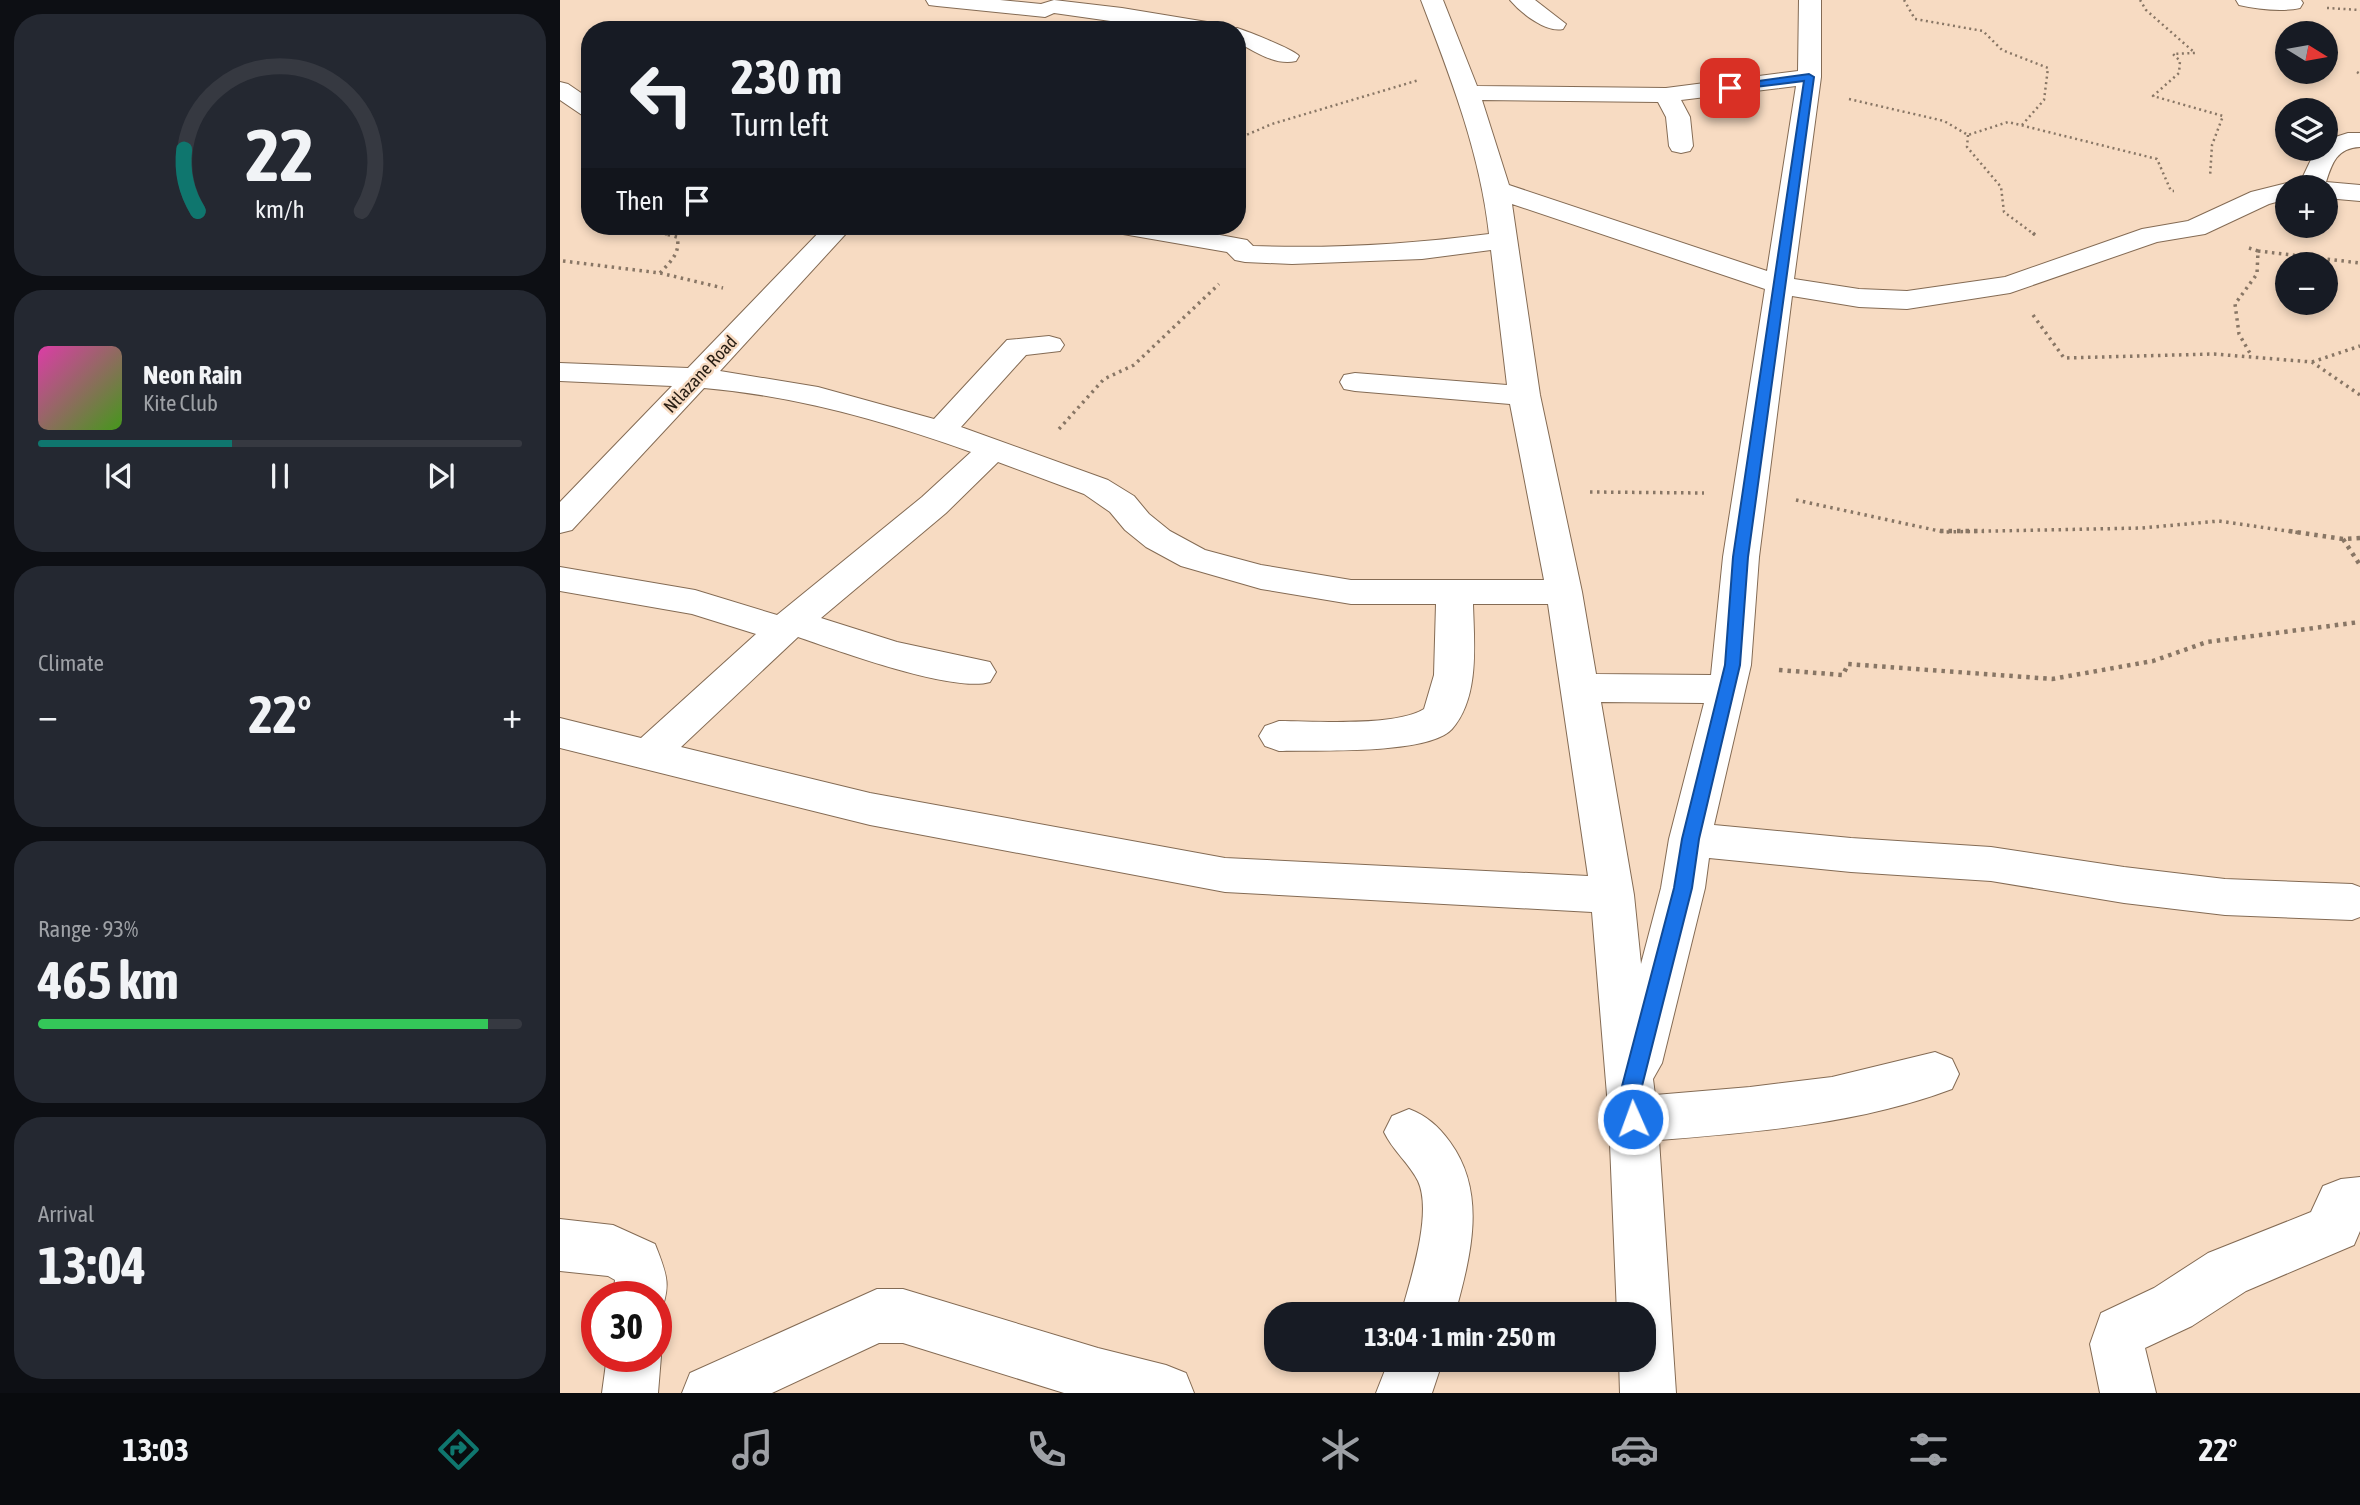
<!DOCTYPE html>
<html lang="en">
<head>
<meta charset="utf-8">
<style>
	body { margin:0; font-family:"Asap Condensed",sans-serif; background:#242831; color:#f1f3f6; height:100vh; display:flex; flex-direction:column; font-size:26px; white-space:nowrap }
	* { box-sizing:border-box; margin:0 }
	p { font-size:23px; color:#9ea1a6 }
	.icon { flex:none; width:38px; height:38px; fill:none; stroke:currentColor; stroke-width:2; stroke-linecap:round; stroke-linejoin:round }
	.map { position:relative; flex:1; overflow:hidden }
	.sheet { display:flex; flex-direction:column; gap:14px; padding:14px; background:#0d0f14; width:560px }
	.sheet>* { flex:none }
	.banner { position:absolute; left:21px; top:21px; width:665px; height:214px; border-radius:28px; box-shadow:0 4px 10px #0003; background:#171b24; color:#f1f3f6; overflow:hidden }
	.needle { width:46px; rotate:101deg }
	.buttons { position:absolute; left:1715px; top:21px; display:grid; gap:14px }
	.buttons a { display:grid; place-items:center; width:63px; height:63px; border-radius:50%; background:#171b24; box-shadow:0 4px 10px #0003; font-size:35px }
	.speed { position:absolute; left:21px; top:1281px; display:flex; gap:14px; font-size:35px; font-weight:700; text-align:center }
	.speed>* { display:grid; place-content:center; width:91px; height:91px; border-radius:50%; background:#171b24; box-shadow:0 4px 10px #0003; line-height:1 }
	.speed .limit { border:10px solid #d22; background:#fff; color:#111 }
	.pin { position:absolute; display:grid; place-items:center; width:60px; height:60px; color:#fff; margin:-30px; border-radius:14px; box-shadow:0 4px 10px #0006 }
	.me { position:absolute; width:77px; margin:-38px; rotate:358deg; stroke-linejoin:round; filter:drop-shadow(0 0 5px #0008) }
	.turn { display:flex; align-items:center; gap:24px; height:147px; padding:0 35px; font-size:32px }
	.turn .icon { width:91px; height:91px; stroke-width:2.5 }
	.turn b { display:block; font-size:49px; line-height:60px }
	.then { display:flex; align-items:center; height:66px; padding:0 35px; background:#0003; gap:14px; font-size:26px }
	.big { font-size:52px; font-weight:700; line-height:1.1 }
	.sheet .widget { flex:1; display:flex; flex-direction:column; justify-content:center; gap:10px; min-width:0; padding:0 24px; border-radius:28px; background:#242831 }
	.sheet .dial { align-items:center; gap:0 }
	.dial svg { height:182px; overflow:visible; fill:none; stroke:#363941; stroke-width:7; stroke-linecap:round; text-anchor:middle }
	.dial text { fill:#f1f3f6; stroke:none }
	.song { display:flex; align-items:center; gap:21px }
	.cover { width:84px; height:84px; border-radius:10px; background:linear-gradient(135deg,hsl(320 70% 55%),hsl(100 70% 35%)) }
	.played { height:7px; border-radius:4px; background:linear-gradient(90deg,#0f766e 40%,#363941 40%) }
	.keys { display:flex; justify-content:space-around; direction:ltr }
	.heat { display:flex; justify-content:space-between; align-items:center; font-size:38px; direction:ltr }
	.charge { height:10px; border-radius:5px; background:linear-gradient(90deg,#34c759 93%,#363941 0) }
	.trip { position:absolute; left:704px; top:1302px; width:392px; height:70px; border-radius:28px; background:#171b24; box-shadow:0 4px 10px #0003; font-weight:700; line-height:70px; text-align:center }
	.tab-bar { display:flex; height:112px; justify-content:space-around; align-items:center; background:#090b0e; color:#9ea1a6 }
	.tab-bar .icon { width:49px; height:49px }
	.tab-bar .on { color:#0f766e }
	.tab-bar b { font-size:32px; color:#f1f3f6 }
	main { display:flex; flex:1; min-height:0 }
	.map>svg:first-child { display:block }
	.lines { fill:none; stroke-linecap:round; stroke-linejoin:round }
	.minor-casing { stroke:#846b54; stroke-width:2 }
	.path-far2 { stroke:#887665; stroke-width:2.5; stroke-dasharray:2 3.5; stroke-linecap:butt }
	.path-far1 { stroke:#887665; stroke-width:3.5; stroke-dasharray:2.5 4.5; stroke-linecap:butt }
	.path { stroke:#887665; stroke-width:4.5; stroke-dasharray:3.5 5; stroke-linecap:butt }
	.minor { fill:#fff; fill-rule:evenodd }
	.route { fill:#1a73e8; stroke:#114b97; stroke-width:2 }
	.labels { text-anchor:middle; dominant-baseline:central; stroke-width:5; stroke-linejoin:round; paint-order:stroke }
	.far-street-label { font-size:18px; fill:#281e14; stroke:#f7dbc2 }
</style>
</head>
<body>
<main>
<section class="sheet">
<div class="widget dial"><svg viewBox="0 0 100 80">
<path d="M14 69A42 42 0 1 1 86 69"/>
<path d="M14 69A42 42 0 0 1 8 42" stroke="#0f766e"/>
<text x="50" y="56" font-size="32" font-weight="700">22</text>
<text x="50" y="72" font-size="11">km/h</text>
</svg></div>
<div class="widget">
<div class="song"><i class="cover"></i><div><b>Neon Rain</b><p>Kite Club</p></div></div>
<div class="played"></div>
<div class="keys"><svg class="icon" aria-label="previous" viewBox="0 0 24 24"><path d="M18 5L8 12l10 7zM5 5v14"/></svg><svg class="icon" aria-label="pause" viewBox="0 0 24 24"><path d="M8 5v14M16 5v14"/></svg><svg class="icon" aria-label="next" viewBox="0 0 24 24"><path d="M6 5l10 7-10 7zM19 5v14"/></svg></div>
</div>
<div class="widget"><p>Climate</p>
<div class="heat"><a>−</a><b class="big">22°</b><a>+</a></div>
</div>
<div class="widget"><p>Range · 93%</p><b class="big">465 km</b><div class="charge"></div></div>
<div class="widget"><p>Arrival</p><b class="big">13:04</b></div>
</section>
<div class="map">
<svg width="1800" height="1393" viewBox="0 0 1800 1393">
	<rect width="100%" height="100%" fill="#f7dbc2"/>
	<g class="lines">
		<defs>
			<path id="minor" d="M366,0H440L481,4L494,0L562,8L653,23L661,25L664,30H614L494,13L485,17L377,6L369,5Z
				M861,0H883L917,86L1106,88L1238,71L1239,0H1261V77L1234,279L1299,289L1347,291L1445,277L1582,229L1628,221L1691,192L1727,183L1737,187H1727V199L1709,204L1645,234L1597,242L1450,293L1347,309L1299,307L1232,296L1199,557L1191,665L1154,825L1291,838L1431,847L1564,867L1665,879L1792,884L1800,887V917L1792,920L1665,915L1564,903L1431,881L1291,872L1149,858L1145,888L1102,1063L1093,1079L1095,1095L1190,1087L1272,1077L1375,1052L1392,1059L1399,1074L1392,1089C1299,1124 1197,1132 1099,1140L1116,1393H1060L1059,1360H1083V1314H1057L1049,1119L1032,912L665,892L310,825L0,748V718L81,738L196,634L132,614L0,591V567L135,590L217,615L362,497L411,452C324,421 236,396 144,388L12,530L0,533V502L112,386L0,381V363L128,368L265,226H293L160,371L258,387L374,419L447,340L489,336L500,339L504,345L500,351L466,355L401,427L548,480L574,496L589,514L610,531L645,550L701,565L791,580H984L950,404L795,391L784,389L780,382L784,375L795,373L947,385L931,250L862,259L732,264L685,262L675,260L667,252L563,234L554,232L550,226H611L687,240L693,246C772,249 851,244 929,234C920,152 890,76 861,0ZM1236,86L1207,271L949,185L922,100L1098,102L1106,117L1109,146L1112,151L1121,153L1130,151L1133,146L1130,117L1121,100ZM952,204L1205,289L1163,557L1151,675L1036,674L1022,592L980,395ZM438,462L524,494L550,512L565,530L586,547L621,566L701,589L791,604H876L874,675L864,709C834,727 755,721 719,721L705,726L699,736L705,746L719,751C755,750 869,755 892,729C920,697 914,643 913,604H988L1028,876L665,858L310,793L121,747L238,637C279,651 393,693 430,682L436,672L430,662L337,642L261,618L386,513ZM1041,702L1144,703L1109,839L1101,888L1081,964L1074,895Z
				M950,0H975L1006,24L1003,29C986,33 961,13 950,0Z
				M1676,0H1741L1743,3L1740,8C1722,12 1697,9 1679,5Z
				M677,28C687,31 735,50 739,56L736,61C715,66 694,51 677,42V30H671Z
				M0,82L8,84L30,99V117L22,115L0,100Z
				M1788,133H1800V147C1777,148 1772,163 1766,182L1800,185V201L1766,198V187H1738L1756,149H1766V140Z
				M849,1109C867,1116 878,1126 890,1142C928,1194 910,1258 895,1314H841C850,1281 873,1213 858,1181C849,1163 833,1151 824,1132L832,1116Z
				M1800,1177V1231L1794,1245L1686,1291L1632,1326L1585,1348L1596,1393H1540L1530,1344L1541,1313L1594,1288L1648,1253L1751,1212L1763,1186L1781,1179Z
				M0,1219L53,1225L95,1244C107,1275 112,1285 99,1316L96,1317V1297H53L55,1280L48,1276L0,1271Z
				M317,1289H343L538,1348L606,1365L626,1373L634,1393H504L343,1343H319L212,1393H122L130,1373Z
				M96,1344L101,1356L98,1393H42L47,1356H96Z
				M829,1360H883L872,1393H816Z"/>
		</defs>
		<use href="#minor" class="minor-casing"/>
		<path class="path-far2" d="M1344,0L1355,19L1423,31L1442,50L1488,68L1484,100L1462,125
			M1580,0L1586,10L1635,53L1613,54L1620,61L1619,73L1593,96L1663,116L1652,145L1650,177
			M1767,8L1800,10
			M1797,72L1800,74
			M1289,99L1384,121L1408,135L1448,122L1597,159L1611,191H1614
			M1408,135L1407,147L1441,187L1444,212L1475,235
			M677,139L712,124L859,80
			M677,155L683,158L677,176
			M89,230L109,235"/>
		<path class="path-far1" d="M1473,233L1475,235
			M1689,248L1698,251L1697,274L1675,304L1679,334L1691,355
			M1698,251L1800,263
			M3,261L100,273L163,288
			M100,273C110,262 121,253 117,237L102,233
			M1473,315L1504,358L1654,354L1752,362L1800,395
			M1752,362L1800,346
			M499,429L544,379L574,365L659,284
			M1030,492L1144,493
			M1236,500L1384,532L1582,528L1659,521L1741,533"/>
		<path class="path" d="M1380,531H1424
			M1729,531L1783,539
			M1800,538L1783,539L1800,565
			M1219,670L1283,675L1288,664L1492,679L1593,661L1647,642L1800,622"/>
		<use href="#minor" class="minor"/>
	</g>
	<path class="route" d="M1249,74L1254,77L1188,557L1180,665L1139,839L1132,888L1081,1090L1083,1119L1080,1126L1073,1129L1066,1126L1061,1090L1114,888L1122,839L1165,665L1173,557L1244,81L1170,90L1165,88L1170,85Z"/>
	<g class="labels">
		<g class="far-street-label">
			<text transform="translate(140 374) rotate(-47)">Ntlazane Road</text>
		</g>
	</g>
</svg>
<div class="buttons">
<a><svg class="needle" viewBox="-14 -14 28 28"><path d="M0-13l5 13h-10z" fill="#e53935"/><path d="M0 13l5-13h-10z" fill="#9ea1a6"/></svg></a>
<a><svg class="icon" aria-label="layers" viewBox="0 0 24 24"><path d="M12 4l9 5-9 5-9-5zM3 14l9 5 9-5"/></svg></a>
<a>+</a>
<a>−</a>
</div>
<div class="speed"><div class="limit">30</div></div>
<div class="pin" style="left:1170px;top:88px;background:#d93025"><svg class="icon" aria-label="arrive" viewBox="0 0 24 24"><path d="M6 21V4h12l-3 4 3 4H6"/></svg></div>
<svg class="me" style="left:1073px;top:1119px" viewBox="-20 -20 40 40"><circle r="17" fill="#1a73e8" stroke="#fff" stroke-width="3"/><path d="M0-11L8 9 0 5-8 9z" fill="#fff"/></svg>
<div class="trip">13:04 · 1 min · 250 m</div>
<div class="banner">
<div class="turn"><svg class="icon" aria-label="left" viewBox="0 0 24 24"><path d="M17 20v-9H6M10 6l-5 5 5 5"/></svg><div><b>230 m</b>Turn left</div></div>
<div class="then">Then<svg class="icon" aria-label="arrive" viewBox="0 0 24 24"><path d="M6 21V4h12l-3 4 3 4H6"/></svg></div>
</div>
</div>
</main>
<nav class="tab-bar">
<b>13:03</b>
<svg class="icon on" aria-label="directions" viewBox="0 0 24 24"><path d="M12 3l9 9-9 9-9-9zM9 14v-3h6M13 9l2 2-2 2"/></svg>
<svg class="icon" aria-label="music" viewBox="0 0 24 24"><path d="M9 18V5l10-2v13"/><circle cx="6" cy="18" r="3"/><circle cx="16" cy="16" r="3"/></svg>
<svg class="icon" aria-label="phone" viewBox="0 0 24 24"><path d="M5 4h4l2 5-3 2q2 4 5 5l2-3 5 2v4C11 20 4 13 5 4z"/></svg>
<svg class="icon" aria-label="climate" viewBox="0 0 24 24"><path d="M12 3v18M4 7l16 10M4 17L20 7"/></svg>
<svg class="icon" aria-label="car" viewBox="0 0 24 24"><path d="M5 17H2v-5l4-1 3-4h7l3 4 3 1v5h-3M9 17h6M6 11h13"/><circle cx="7" cy="17" r="2"/><circle cx="17" cy="17" r="2"/></svg>
<svg class="icon" aria-label="filters" viewBox="0 0 24 24"><path d="M4 7h16M4 17h16"/><circle cx="9" cy="7" r="2"/><circle cx="15" cy="17" r="2"/></svg>
<b>22°</b>
</nav>
</body>
</html>
